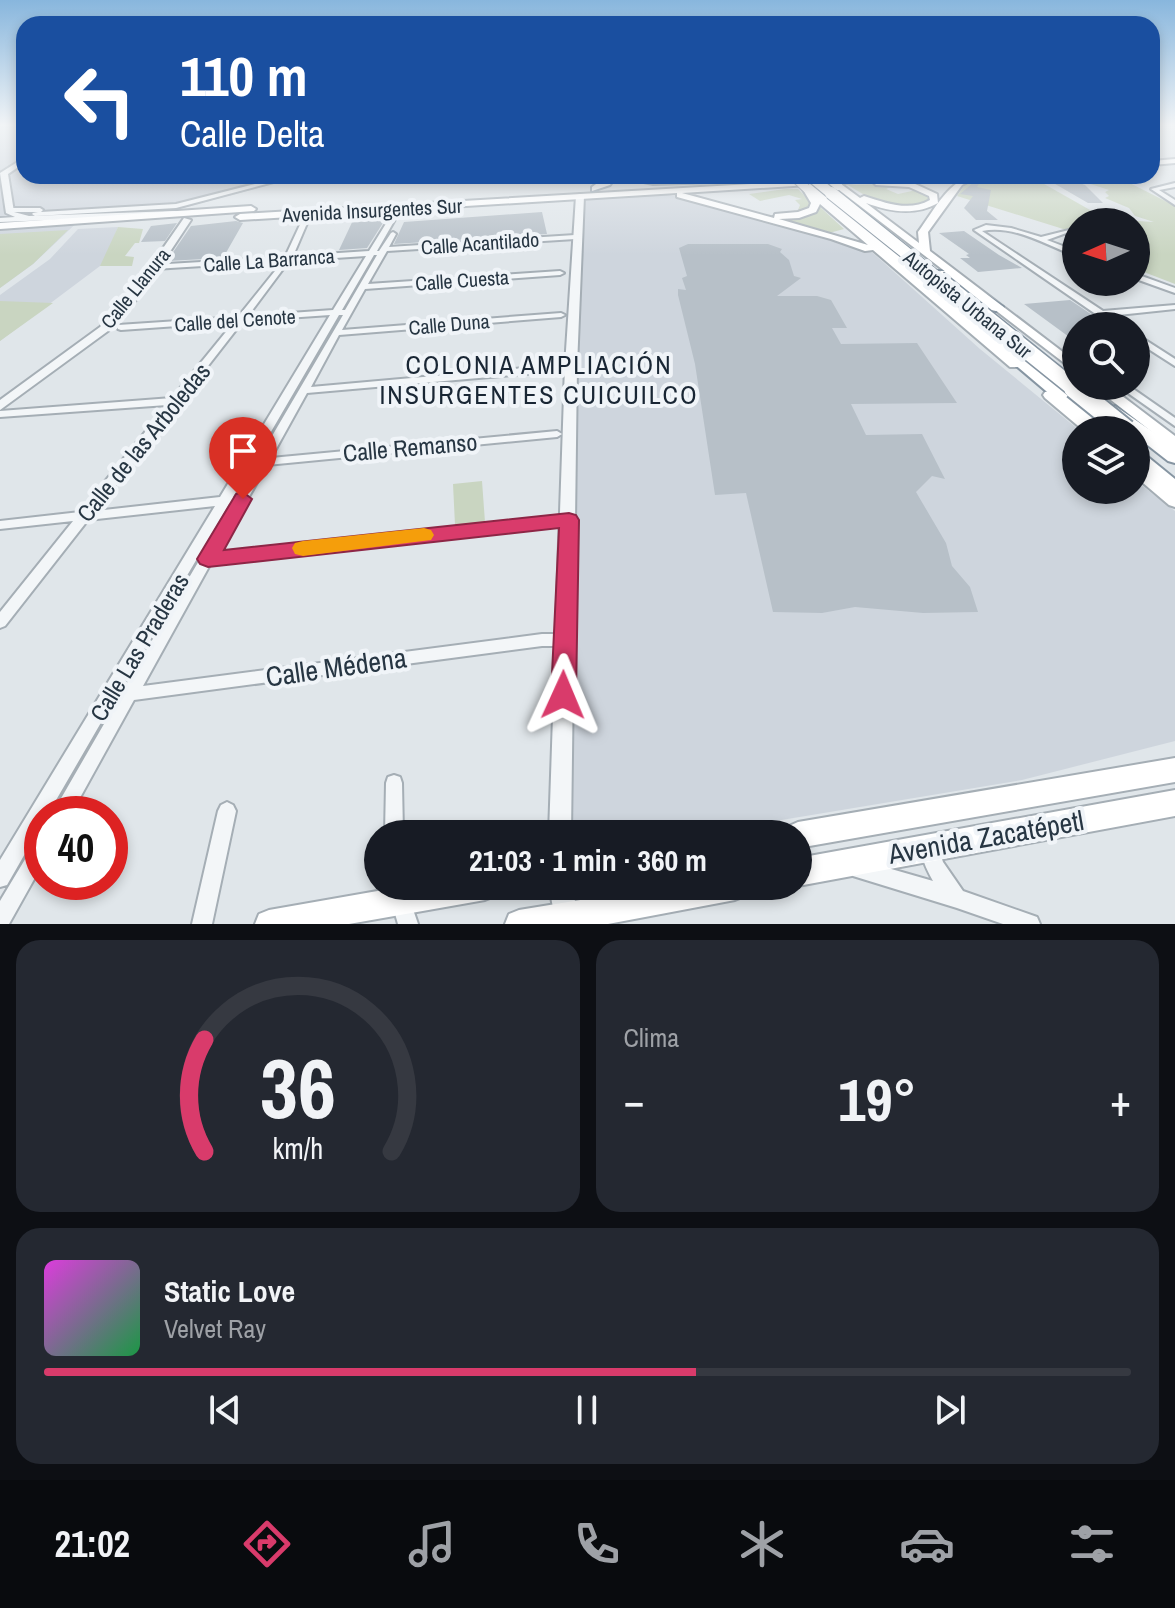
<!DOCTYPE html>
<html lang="es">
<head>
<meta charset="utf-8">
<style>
	body { margin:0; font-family:"Archivo Narrow",sans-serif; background:#242831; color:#f1f3f6; height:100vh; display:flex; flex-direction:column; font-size:30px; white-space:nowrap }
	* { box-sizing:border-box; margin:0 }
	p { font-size:26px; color:#9ea1a6 }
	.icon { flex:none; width:44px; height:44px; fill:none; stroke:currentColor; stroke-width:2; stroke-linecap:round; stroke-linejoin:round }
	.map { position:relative; height:924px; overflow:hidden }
	.side { display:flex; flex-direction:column; gap:16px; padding:16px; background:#0d0f14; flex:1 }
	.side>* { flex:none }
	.hud { position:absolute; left:16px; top:16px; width:1144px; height:168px; border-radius:24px; box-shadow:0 4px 12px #0003; background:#1a4fa0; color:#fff; overflow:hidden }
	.needle { width:52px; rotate:267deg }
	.buttons { position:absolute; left:1062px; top:208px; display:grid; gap:16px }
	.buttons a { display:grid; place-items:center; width:88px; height:88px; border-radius:50%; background:#171b24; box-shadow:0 4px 12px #0003; font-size:40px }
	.speed { position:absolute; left:24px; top:796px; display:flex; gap:16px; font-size:40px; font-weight:700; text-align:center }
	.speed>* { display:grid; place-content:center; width:104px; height:104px; border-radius:50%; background:#171b24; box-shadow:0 4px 12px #0003; line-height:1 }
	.speed .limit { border:12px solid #d22; background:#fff; color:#111 }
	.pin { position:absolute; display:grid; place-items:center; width:68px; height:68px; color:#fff; margin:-82px -34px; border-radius:50% 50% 50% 0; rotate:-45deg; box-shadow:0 0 8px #0007 }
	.pin .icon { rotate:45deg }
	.me { position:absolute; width:88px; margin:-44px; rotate:1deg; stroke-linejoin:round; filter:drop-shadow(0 0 6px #0008) }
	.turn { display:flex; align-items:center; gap:28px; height:168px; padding:0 32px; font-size:36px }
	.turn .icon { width:104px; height:104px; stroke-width:2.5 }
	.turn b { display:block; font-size:56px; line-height:68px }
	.big { font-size:60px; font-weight:800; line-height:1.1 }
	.side .tile { flex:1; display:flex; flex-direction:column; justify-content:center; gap:12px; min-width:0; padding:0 28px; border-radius:24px; background:#242831 }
	.side .dial { align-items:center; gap:0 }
	.dial svg { height:208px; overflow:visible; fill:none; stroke:#363941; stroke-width:7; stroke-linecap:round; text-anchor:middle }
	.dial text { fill:#f1f3f6; stroke:none }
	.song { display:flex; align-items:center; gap:24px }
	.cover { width:96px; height:96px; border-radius:12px; background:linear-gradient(135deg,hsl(300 70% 55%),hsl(140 70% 35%)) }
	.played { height:8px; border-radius:4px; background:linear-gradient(90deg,#d93b6b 60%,#363941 60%) }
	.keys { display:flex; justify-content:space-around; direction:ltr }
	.heat { display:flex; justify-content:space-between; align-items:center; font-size:44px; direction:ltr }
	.side .tiles { flex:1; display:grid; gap:16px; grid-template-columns:1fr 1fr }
	.tile:last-child { grid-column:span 2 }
	.trip { position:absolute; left:364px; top:820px; width:448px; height:80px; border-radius:40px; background:#171b24; box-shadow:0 4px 12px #0003; font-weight:800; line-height:80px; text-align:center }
	.tabs { display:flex; height:128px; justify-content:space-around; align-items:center; background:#090b0e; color:#9ea1a6 }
	.tabs .icon { width:56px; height:56px }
	.tabs .on { color:#d93b6b }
	.tabs b { font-size:36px; color:#f1f3f6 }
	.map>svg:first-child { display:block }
	.built { fill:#ced5dd }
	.green { fill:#c9d5c1 }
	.building { fill:#b7c0c8 }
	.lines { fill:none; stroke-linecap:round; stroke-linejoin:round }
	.minor-casing { stroke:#a5aeb5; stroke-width:4 }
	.tertiary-casing { stroke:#a5aeb5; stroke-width:4 }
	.secondary-casing { stroke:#a5aeb5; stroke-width:4 }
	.primary-casing { stroke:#9eacb7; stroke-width:4 }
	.motorway-casing { stroke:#8695a2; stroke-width:4 }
	.minor { fill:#f3f6f8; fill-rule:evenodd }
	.tertiary { fill:#f3f6f8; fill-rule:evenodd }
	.secondary { fill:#fff; fill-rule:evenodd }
	.primary { fill:#fff; fill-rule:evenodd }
	.motorway { fill:#fff; fill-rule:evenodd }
	.secondary-bridge-casing { stroke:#a5aeb5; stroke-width:10; stroke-linecap:butt }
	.motorway-bridge-far3-casing { stroke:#8695a2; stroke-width:12; stroke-linecap:butt }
	.motorway-bridge-far2-casing { stroke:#8695a2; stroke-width:14; stroke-linecap:butt }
	.motorway-bridge-far1-casing { stroke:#8695a2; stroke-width:19; stroke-linecap:butt }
	.motorway-bridge-casing { stroke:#8695a2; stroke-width:24; stroke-linecap:butt }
	.secondary-bridge { stroke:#fff; stroke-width:8 }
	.motorway-bridge-far3 { stroke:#fff; stroke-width:10 }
	.motorway-bridge-far2 { stroke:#fff; stroke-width:12 }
	.motorway-bridge-far1 { stroke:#fff; stroke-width:16 }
	.motorway-bridge { stroke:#fff; stroke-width:20 }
	.route { fill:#d93b6b; stroke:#8d2646; stroke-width:2 }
	.slow { fill:#f59e0b }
	.labels { text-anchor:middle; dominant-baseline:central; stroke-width:8; stroke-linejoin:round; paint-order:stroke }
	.far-street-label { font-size:20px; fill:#273643; stroke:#f0f4f8 }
	.street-label { font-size:24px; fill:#273643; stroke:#f0f4f8 }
	.neighbourhood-label { font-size:26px; letter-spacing:2px; fill:#192634; stroke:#f0f4f8 }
	.near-street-label { font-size:28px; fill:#273643; stroke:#f0f4f8 }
</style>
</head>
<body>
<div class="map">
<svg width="1175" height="924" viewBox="0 0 1175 924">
	<rect width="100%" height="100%" fill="#e0e6ea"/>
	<path class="built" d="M0,126H24V176H303L175,210L86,214L33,264L0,288Z
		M667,195L687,198L849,243L873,253L980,349L1079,430H1076V490H1136V481L1175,511V741L1022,780L698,834H568L576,333L584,198Z
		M118,227L104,263L0,341V295L50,259L78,229Z"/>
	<path class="green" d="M982,176H1030L1106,219L1154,222L1135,216L1129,208L1105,198L1109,196L1105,192L1109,190L1066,176H1116L1175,206V284L1136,269V222H1076V233L957,196L969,179Z
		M897,184L886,189L898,194L921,189L932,198L930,202C898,209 875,203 848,185Z
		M785,189H798L810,201V208L802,213L779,215L798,210L800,205L795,200L802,199L789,195L760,201L749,194Z
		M820,207L844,229L829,233L761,215L802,216L818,211Z
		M118,227L143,229L139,243H135L125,256L134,257L132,266H100Z
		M68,230L33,264L0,288V234Z
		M0,301L53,303L0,341Z
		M482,481L485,522L455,525L453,484Z"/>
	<path class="building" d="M1062,177L1085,185L1103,203H1088L1050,181Z
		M974,182H980L977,187L991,190L987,211L998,220H976L964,208L973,196L960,194Z
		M542,212L547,234L394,244L404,222Z
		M388,215L367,248L339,250L355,216Z
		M236,221L243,223L223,258L167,261L191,226Z
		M177,223L165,241L141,242L151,226Z
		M964,231L999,255L1022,268L978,272L960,258H970L966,255L969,254L939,233Z
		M688,244H768L782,249L780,252L789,260L794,276L801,278L777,296H817L831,300L847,328H832L841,344L917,343L957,403L851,404L866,435L922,434L945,479L932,476L916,492L946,543L952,566L970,587L978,612L923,613L855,607L822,613L773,612L746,493L715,495L695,364L678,295V289L686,290L682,278L687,276L679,248Z
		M1070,300L1082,308L1108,326H1076V342L1024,304Z"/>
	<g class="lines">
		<defs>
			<path id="minor" d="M286,176H296L176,208L35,216L32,214L33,213L38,212H9L6,210L9,208H40L43,210L41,212L176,204Z
				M1175,183V187L1159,190L1175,200V205L1151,189Z
				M398,207L401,209L377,251H379L391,233L393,232L396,234L389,247L575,235L578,237L575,239L387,251L368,284L560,271L564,273L560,275L365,289L342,330L561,313L565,315L561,317L339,335L311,387L559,365L564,368L559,371L307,393L271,458L557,431L562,434L557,437L267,465L217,553L569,516L573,517L575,520L573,523L569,524L211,563L143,686L542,634H565L570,636L572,640L570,644L565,646H542L134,700L71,814H52L119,698L117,695L48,814H42V824L7,885L0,887V860L215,506L88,520L5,626L0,628V612L73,521L0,529V521L80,512L167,405L0,417V411L172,398L234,322L121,330L118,329V325L238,317L283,261L154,269L150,267L151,265L285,257L305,214L308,212L311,214L293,256L369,251L395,209ZM374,255H377L345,310H342ZM366,256L333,310L248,316L289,261ZM330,315L220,497L95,511L243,321ZM339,315H343L235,499L233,497ZM233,503L124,688L120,690L229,504Z
				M986,225L1011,228L1041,237L1069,230V232L1047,240L1076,251V256C1047,246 1014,224 982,231L1103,311L1175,305V309L1109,316L1123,326H1113L974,230Z
				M1136,274L1175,288V293L1136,279Z
				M1136,334L1175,359V366L1136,341Z
				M1074,346L1076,347V354L1070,349Z
				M1118,386H1129L1175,418V426Z
				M394,775L400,777L402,783L403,834H385L386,783L388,777Z
				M227,802L233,805L236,811L212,924H192L218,811L221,805Z
				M42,838V865L9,924H0V901L36,841Z
				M930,839L936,842L943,862L963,891L1037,917L1040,924H1003L957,908L853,876L851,869L853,862L860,860L933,881C927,870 918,854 924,842Z
				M387,886H405L418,924H398Z"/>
			<path id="tertiary" d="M24,158V163L8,174L14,212L29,216L175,211L179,213L175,215L0,222V218L15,217L6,213L0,173Z
				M580,194L584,196L577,366L571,834H549L565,366L576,196Z
				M184,218L191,220L144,291L108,331L0,410V400L100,327L136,287Z
				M549,886H573L577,917L574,924H556Z"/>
			<path id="secondary" d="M1175,159V163L1152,165V161Z
				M888,176L890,178L886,180L913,183L937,194L938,203C915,216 890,212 866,203L919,243L918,232C934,211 950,176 978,176L962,185L928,232L930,251L1076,362V372L834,186L841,184L860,198L864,196C886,203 909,212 930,200L929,196L909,187L876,185L872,181L682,193L774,218L775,214L798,212L809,208L811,203L802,188L809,186L1020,361V367H1010L873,250L865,251L831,239L677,197V193L240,220L235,217L240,214ZM820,204L868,245L779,219L799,218L816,212Z
				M251,206L256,209L254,211L0,229V223Z
				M1093,386H1109L1175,436V448L1170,446Z
				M1050,391L1055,392L1100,430H1083L1045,398L1043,395L1045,392Z
				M1136,463L1142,464L1175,492V507L1169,505L1136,477Z
				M1175,758V782L798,848V834H785L789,826L798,822Z
				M1175,790V816L798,886V858Z
				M406,886H499L495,896L485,900L349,924H255L259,914L269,910Z
				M666,886H749L745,896L735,900L608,924H505L509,914L519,910Z"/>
			<path id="primary" d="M607,176L653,178L789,177L784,180L653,184L616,176L610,185L592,191V187Z"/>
			<path id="motorway" d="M808,185H816L1112,430H1092L808,189Z
				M937,271H947L1003,307L996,311L991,310L937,277Z
				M1115,406L1175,447V463L1168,461L1136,436V430C1124,430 1113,420 1106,411Z
				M1136,451L1143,453L1175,479V497L1168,495L1136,467Z"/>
		</defs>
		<use href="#minor" class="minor-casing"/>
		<use href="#tertiary" class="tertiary-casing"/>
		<use href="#secondary" class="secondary-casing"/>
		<use href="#primary" class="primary-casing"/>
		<use href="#motorway" class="motorway-casing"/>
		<use href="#minor" class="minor"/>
		<use href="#tertiary" class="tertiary"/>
		<use href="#secondary" class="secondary"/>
		<use href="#primary" class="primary"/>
		<use href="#motorway" class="motorway"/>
		<defs>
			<path id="secondary-bridge" d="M793,176L806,188
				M826,176L838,186"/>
			<path id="motorway-bridge-far3" d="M810,176L833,195"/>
			<path id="motorway-bridge-far2" d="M831,193L941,281"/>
			<path id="motorway-bridge-far1" d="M938,279L1076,390"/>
			<path id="motorway-bridge" d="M1074,388L1126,430"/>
		</defs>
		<use href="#secondary-bridge" class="secondary-bridge-casing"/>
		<use href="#motorway-bridge-far3" class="motorway-bridge-far3-casing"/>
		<use href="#motorway-bridge-far2" class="motorway-bridge-far2-casing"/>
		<use href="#motorway-bridge-far1" class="motorway-bridge-far1-casing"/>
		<use href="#motorway-bridge" class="motorway-bridge-casing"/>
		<use href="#secondary-bridge" class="secondary-bridge"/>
		<use href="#motorway-bridge-far3" class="motorway-bridge-far3"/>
		<use href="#motorway-bridge-far2" class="motorway-bridge-far2"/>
		<use href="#motorway-bridge-far1" class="motorway-bridge-far1"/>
		<use href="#motorway-bridge" class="motorway-bridge"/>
	</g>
	<linearGradient id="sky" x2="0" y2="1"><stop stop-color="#88b6dd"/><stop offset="0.49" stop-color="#f1f4f6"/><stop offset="1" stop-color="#f1f4f6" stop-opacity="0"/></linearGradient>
	<rect width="1175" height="255" fill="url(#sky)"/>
	<path class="route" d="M243,492L252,499L224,550L569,513L576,515L579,520L576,695L572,703L563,707L554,703L551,695L559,528L208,567L200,564L197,559L236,494Z"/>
	<path class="slow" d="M424,528L431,530L434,535L431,540L303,556L295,554L292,548L295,543L303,541Z"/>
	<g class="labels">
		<g class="far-street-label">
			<text transform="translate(372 210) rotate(-3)">Avenida Insurgentes Sur</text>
			<text transform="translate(480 243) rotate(-4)">Calle Acantilado</text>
			<text transform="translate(269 260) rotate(-4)">Calle La Barranca</text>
			<text transform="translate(462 280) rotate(-4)">Calle Cuesta</text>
			<text transform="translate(135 288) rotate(-51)">Calle Llanura</text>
			<text transform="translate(968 304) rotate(39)">Autopista Urbana Sur</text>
			<text transform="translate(235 320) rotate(-4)">Calle del Cenote</text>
			<text transform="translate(449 324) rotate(-5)">Calle Duna</text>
		</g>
		<g class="street-label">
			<text transform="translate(143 442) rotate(-51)">Calle de las Arboledas</text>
			<text transform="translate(410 447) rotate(-5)">Calle Remanso</text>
			<text transform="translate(139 647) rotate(-59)">Calle Las Praderas</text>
		</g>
		<g class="neighbourhood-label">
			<text x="539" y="364">COLONIA AMPLIACIÓN<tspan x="539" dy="30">INSURGENTES CUICUILCO</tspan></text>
		</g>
		<g class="near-street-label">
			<text transform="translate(336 667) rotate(-8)">Calle Médena</text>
			<text transform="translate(986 837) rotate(-10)">Avenida Zacatépetl</text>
		</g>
	</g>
</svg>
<div class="buttons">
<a><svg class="needle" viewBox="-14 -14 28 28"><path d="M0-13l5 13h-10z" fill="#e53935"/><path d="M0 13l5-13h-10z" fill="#9ea1a6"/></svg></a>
<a><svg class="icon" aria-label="search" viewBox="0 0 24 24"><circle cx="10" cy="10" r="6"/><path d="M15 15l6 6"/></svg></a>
<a><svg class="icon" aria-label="layers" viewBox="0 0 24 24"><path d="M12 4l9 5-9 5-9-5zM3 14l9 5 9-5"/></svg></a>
</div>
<div class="speed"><div class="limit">40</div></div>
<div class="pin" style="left:243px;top:499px;background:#d93025"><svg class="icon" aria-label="arrive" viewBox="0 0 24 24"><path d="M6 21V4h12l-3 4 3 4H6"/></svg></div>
<svg class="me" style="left:563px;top:695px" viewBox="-20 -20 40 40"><path d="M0-17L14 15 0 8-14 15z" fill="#d93b6b" stroke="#fff" stroke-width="4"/></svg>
<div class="trip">21:03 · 1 min · 360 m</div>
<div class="hud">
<div class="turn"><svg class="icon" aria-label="left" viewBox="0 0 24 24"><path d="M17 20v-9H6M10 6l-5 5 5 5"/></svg><div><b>110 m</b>Calle Delta</div></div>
</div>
</div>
<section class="side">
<div class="tiles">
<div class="tile dial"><svg viewBox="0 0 100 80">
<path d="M14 69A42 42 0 1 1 86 69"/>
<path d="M14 69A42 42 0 0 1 14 26" stroke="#d93b6b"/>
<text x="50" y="56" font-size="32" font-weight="700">36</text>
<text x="50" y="72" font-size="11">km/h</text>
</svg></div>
<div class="tile"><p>Clima</p>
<div class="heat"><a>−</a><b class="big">19°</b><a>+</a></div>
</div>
<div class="tile">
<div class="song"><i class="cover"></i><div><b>Static Love</b><p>Velvet Ray</p></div></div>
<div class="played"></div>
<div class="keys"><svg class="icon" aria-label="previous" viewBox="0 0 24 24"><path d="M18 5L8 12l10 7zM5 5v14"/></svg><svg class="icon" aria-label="pause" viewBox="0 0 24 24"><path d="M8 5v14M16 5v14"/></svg><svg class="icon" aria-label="next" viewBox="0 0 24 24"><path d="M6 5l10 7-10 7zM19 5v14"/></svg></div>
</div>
</div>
</section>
<nav class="tabs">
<b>21:02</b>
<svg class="icon on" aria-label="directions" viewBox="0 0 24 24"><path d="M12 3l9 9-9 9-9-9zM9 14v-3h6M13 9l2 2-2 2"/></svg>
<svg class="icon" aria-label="music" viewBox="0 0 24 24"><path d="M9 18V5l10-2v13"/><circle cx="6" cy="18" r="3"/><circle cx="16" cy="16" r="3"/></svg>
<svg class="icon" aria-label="phone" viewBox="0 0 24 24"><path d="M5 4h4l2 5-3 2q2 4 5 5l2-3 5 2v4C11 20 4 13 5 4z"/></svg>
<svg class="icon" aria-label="climate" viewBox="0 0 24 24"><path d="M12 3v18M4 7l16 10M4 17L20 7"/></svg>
<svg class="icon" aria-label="car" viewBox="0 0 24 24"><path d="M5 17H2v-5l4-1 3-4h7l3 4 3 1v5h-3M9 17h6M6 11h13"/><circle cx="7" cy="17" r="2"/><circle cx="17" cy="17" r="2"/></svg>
<svg class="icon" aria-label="filters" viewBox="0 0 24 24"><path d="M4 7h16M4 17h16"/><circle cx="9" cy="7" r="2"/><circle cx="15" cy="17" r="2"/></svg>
</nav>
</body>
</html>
